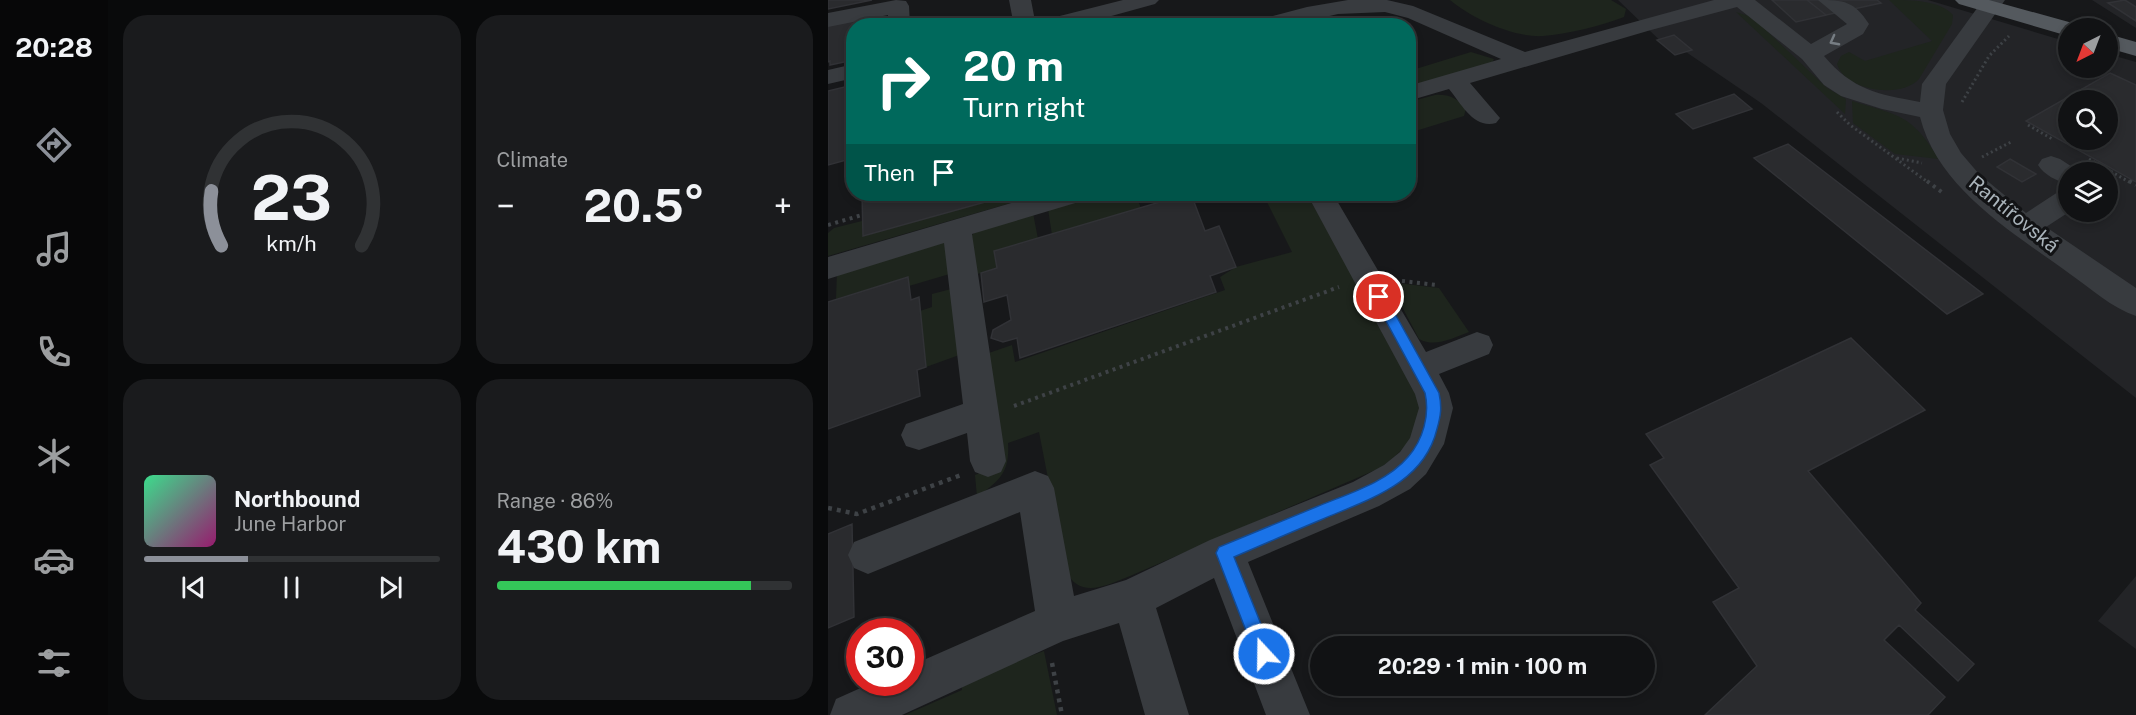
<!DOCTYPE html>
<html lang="en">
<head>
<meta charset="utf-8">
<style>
	body { margin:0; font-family:"Public Sans",sans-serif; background:#1a1b1d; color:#f1f3f6; height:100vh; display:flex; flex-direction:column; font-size:22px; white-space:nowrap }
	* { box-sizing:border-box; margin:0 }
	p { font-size:20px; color:#9c9ea0 }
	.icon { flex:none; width:33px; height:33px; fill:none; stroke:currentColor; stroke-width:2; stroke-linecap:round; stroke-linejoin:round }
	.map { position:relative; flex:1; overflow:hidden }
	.panel { display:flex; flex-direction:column; gap:15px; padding:15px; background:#090a0b; width:720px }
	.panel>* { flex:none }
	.top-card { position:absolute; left:18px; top:18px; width:570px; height:183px; border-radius:24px; box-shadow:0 3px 9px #0003,0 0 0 2px #303234; background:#00695c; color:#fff; overflow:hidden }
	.needle { width:39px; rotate:222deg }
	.fabs { position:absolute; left:1230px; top:18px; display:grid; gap:12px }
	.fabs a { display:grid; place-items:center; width:60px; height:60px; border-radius:50%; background:#111214; box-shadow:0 3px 9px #0003,0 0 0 2px #303234; font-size:30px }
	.speed { position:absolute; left:18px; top:618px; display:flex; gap:12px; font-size:30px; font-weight:700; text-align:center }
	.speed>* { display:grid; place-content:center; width:78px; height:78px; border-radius:50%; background:#111214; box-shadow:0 3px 9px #0003,0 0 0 2px #303234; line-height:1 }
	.speed .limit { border:9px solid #d22; background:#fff; color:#111 }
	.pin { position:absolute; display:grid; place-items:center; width:51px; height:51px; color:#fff; margin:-26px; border:3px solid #fff; border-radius:50%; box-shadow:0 2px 6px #0007 }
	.me { position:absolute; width:66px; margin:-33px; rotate:339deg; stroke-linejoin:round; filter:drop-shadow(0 0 4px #0008) }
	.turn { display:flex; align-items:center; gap:21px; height:126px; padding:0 18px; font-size:27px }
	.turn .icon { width:78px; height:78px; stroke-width:2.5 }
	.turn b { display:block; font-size:42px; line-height:51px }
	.then { display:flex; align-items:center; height:57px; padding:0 18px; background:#0003; gap:12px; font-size:22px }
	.big { font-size:45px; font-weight:700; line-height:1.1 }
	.panel .card { flex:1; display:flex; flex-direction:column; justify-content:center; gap:9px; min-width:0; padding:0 21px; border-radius:24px; background:#1a1b1d }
	.panel .dial { align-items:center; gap:0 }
	.dial svg { height:156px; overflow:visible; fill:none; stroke:#303234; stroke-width:7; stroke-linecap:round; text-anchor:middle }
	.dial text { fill:#f1f3f6; stroke:none }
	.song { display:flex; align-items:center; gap:18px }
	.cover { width:72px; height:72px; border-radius:9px; background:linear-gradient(135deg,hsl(150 70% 55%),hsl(320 70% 35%)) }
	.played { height:6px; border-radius:3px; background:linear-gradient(90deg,#8c9099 35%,#303234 35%) }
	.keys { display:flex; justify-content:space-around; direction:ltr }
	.heat { display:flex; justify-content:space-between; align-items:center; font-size:33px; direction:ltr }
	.charge { height:9px; border-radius:4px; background:linear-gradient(90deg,#34c759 86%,#303234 0) }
	.panel .tiles { flex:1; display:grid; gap:15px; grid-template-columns:repeat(2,1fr) }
	.trip { position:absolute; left:482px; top:636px; width:345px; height:60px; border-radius:30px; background:#111214; box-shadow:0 3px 9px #0003,0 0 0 2px #303234; font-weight:700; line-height:60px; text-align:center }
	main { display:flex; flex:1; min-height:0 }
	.dock { display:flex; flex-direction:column; width:108px; justify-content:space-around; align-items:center; background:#070708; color:#9c9ea0 }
	.dock .icon { width:42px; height:42px }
	.dock .active { color:#8c9099 }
	.dock b { font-size:27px; color:#f1f3f6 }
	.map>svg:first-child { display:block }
	.built { fill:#232427; fill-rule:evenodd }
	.green { fill:#1e251d }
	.building { fill:#2a2b2e; stroke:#313236; stroke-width:1.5; fill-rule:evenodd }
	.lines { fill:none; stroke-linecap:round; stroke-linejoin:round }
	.path-far2 { stroke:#3e4246; stroke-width:3; stroke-dasharray:2 3; stroke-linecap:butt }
	.path-far1 { stroke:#3e4246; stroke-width:4; stroke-dasharray:3 4.5; stroke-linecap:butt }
	.path { stroke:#3e4246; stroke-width:4.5; stroke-dasharray:4 5; stroke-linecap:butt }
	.minor { fill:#383b3f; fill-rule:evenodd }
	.major { fill:#54595e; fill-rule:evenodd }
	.oneway { stroke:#767d83 }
	.route { fill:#1a73e8; stroke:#114b97; stroke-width:1.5 }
	.labels { text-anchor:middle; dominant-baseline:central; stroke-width:6; stroke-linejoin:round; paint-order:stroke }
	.street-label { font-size:20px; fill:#a9b3ba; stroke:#121315 }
</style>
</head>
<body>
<main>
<nav class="dock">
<b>20:28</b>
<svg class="icon active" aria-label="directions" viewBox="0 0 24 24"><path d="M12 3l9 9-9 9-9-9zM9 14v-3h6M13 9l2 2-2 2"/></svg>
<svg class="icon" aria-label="music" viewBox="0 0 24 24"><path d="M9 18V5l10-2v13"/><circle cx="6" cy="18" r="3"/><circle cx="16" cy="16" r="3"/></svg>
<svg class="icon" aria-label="phone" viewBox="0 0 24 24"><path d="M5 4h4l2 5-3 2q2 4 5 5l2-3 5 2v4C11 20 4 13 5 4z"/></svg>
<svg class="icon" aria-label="climate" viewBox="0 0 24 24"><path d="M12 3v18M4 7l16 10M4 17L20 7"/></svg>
<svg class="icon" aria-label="car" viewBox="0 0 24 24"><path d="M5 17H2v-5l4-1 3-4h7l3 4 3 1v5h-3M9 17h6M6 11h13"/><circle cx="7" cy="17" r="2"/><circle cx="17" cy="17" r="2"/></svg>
<svg class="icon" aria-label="filters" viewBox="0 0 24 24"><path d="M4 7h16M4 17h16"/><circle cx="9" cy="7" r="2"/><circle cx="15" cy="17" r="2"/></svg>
</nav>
<section class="panel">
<div class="tiles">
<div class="card dial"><svg viewBox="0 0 100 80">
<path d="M14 69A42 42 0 1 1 86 69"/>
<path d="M14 69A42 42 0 0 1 9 41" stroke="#8c9099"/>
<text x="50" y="56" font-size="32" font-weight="700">23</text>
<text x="50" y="72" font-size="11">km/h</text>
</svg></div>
<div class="card"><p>Climate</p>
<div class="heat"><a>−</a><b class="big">20.5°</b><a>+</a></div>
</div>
<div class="card">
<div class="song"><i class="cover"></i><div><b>Northbound</b><p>June Harbor</p></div></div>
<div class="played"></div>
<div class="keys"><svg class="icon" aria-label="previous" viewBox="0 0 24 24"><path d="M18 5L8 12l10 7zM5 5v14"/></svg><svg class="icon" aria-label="pause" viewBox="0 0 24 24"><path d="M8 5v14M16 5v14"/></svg><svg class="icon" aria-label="next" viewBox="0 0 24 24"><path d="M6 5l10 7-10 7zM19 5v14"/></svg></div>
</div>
<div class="card"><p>Range · 86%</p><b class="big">430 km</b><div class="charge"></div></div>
</div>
</section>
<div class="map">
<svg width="1308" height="715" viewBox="0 0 1308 715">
	<rect width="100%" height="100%" fill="#17181a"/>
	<path class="built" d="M790,0H1100L1240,42V68H1280V54L1308,62V398L933,103L858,52L847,55ZM1240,100H1280V140H1240ZM1240,172H1280V212H1240Z
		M1264,0H1308V28Z
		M1308,576V649L1270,621Z"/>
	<path class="green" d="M622,0H783L798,9L796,17C773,26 739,34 715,36C686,38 643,18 622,0Z
		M1061,0C1084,0 1111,0 1125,15L1124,24L1091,79C1073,99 1017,91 1009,64L1013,56L1021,52L1037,61L1104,41Z
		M908,12L924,17L999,88L1018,99L1017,114Z
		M643,52L666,59L664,63L581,89V71Z
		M607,95C621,94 628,98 638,108L636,116L581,133V102Z
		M1024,101C1072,116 1083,114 1111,159L1067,154L1025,123Z
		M186,194H214L0,256V233L6,228L34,221L35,236Z
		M273,194H307L313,208L224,235L220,209Z
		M409,194H479L586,385C588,392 591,401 592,408C592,435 572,454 552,468L302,576C279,585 252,600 238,571L211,432L180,443C182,473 171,481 149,497L147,475L168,467L152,356L184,345L187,362L397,290L392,277L408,267L464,252L436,196Z
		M205,213L210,239L166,252L169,268L143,276L140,239L147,232Z
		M119,242L125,273L81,286L80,277L8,299L9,271L105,243Z
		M561,282L611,288L641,332C624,338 608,348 591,339Z
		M127,288L134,354L98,367L92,311L104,307V294Z
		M216,651L229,715H77L134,690V681Z"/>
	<path class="building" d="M0,0H44L0,9Z
		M944,0H979L998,15L968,22Z
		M979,0H1049L1053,3L998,15Z
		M1297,0L1308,7V21L1280,3Z
		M27,19L26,60L2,65V61L0,62V24Z
		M846,35L864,50L847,55L829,40Z
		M1282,73L1308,85V182L1198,121ZM1240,100H1280V140H1240Z
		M26,80V158L0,165V91L25,85Z
		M906,94L924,109L865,129L848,114Z
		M960,144L1155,294L1119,314L926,158Z
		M1182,159L1208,174L1194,182L1169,167Z
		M34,194H186L35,236Z
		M359,194H363L377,231L391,226L408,267L382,276L388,292L192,358L189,338L175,342L163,338L165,330L183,320L179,295L156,302L153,273L169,268L166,251Z
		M80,277L83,300L91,297L98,367L89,370L92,396L0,429V302Z
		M1023,338L1097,410L980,471L1093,603L1087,610L1146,664L1130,681L1071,625L1056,640L1117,697L1100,715H877L929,666L885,602L911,588L822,465L836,458L818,434Z
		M24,524L26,617L0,628V534Z"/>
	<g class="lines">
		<path class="path-far2" d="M1134,102L1161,56L1181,36
			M1009,112L1022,125L1101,183
			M1200,125L1226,140
			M1154,157L1183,142
			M1069,158L1094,163
			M1261,159L1303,183"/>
		<path class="path-far1" d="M1099,181L1115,193
			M1301,181L1308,185
			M311,194L314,202
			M0,225L34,215
			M574,281L609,285
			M186,406L511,287"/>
		<path class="path" d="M0,508L29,514L133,475
			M224,663L234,715"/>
		<path class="minor" d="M68,0L78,1L81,6L82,26H60V15L0,27V13Z
			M181,0H203L208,26H186Z
			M295,0H331L327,4L247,26H209L212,21Z
			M520,0H559L585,6L697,52L886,0H927L983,44L1019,24L990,0C1016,0 1026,1 1041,24L1035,34L996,56C1025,90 1049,94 1092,102L1094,84L1155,0H1177L1118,84L1115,110L1122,134L1133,153L1151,174L1198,213L1230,192L1240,190L1241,212L1218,227L1308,288V316C1284,308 1262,288 1242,274C1186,233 1110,189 1092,117L1054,109L1013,96L996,85L974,59L909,7L823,30L642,83L672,118L668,123C646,129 634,105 621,89L580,101V86L673,59L580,18L557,12L510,14L459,26H423L426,21L479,7Z
			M26,64V78L0,84V70Z
			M1223,156L1232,159L1252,172H1240V184C1229,181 1216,175 1210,165L1214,159Z
			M214,194H258L254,201L144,234L178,461L173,472L160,477L147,472L142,461L139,433L91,450L78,446L73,435L78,424L135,404L116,243L0,279V257Z
			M479,194H505L598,352L649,332L661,336L665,345L661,354L611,374L621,393L625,408L616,444L598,474L582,489L551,506L420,562L482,715H438L386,578L328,608L361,715H317L291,623L235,641L74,715H2L8,699L46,682H82V666L207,611L192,512L40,574L26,568L20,555L26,542L207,471L220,476L226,488L246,596L298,580L382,540L525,482L556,465L572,452L582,438L591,408L587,394Z"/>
		<path class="major" d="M1127,0H1161L1248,24L1251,28H1240V36L1131,4Z
			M1280,34L1308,42V56L1280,48Z"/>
	</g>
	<defs><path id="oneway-chevron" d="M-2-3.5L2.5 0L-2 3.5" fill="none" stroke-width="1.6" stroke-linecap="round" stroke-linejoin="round" transform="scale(1.5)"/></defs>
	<use class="oneway" href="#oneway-chevron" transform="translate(1006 41) rotate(152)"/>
	<path class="route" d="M551,292L556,294L611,393C614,407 613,415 609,429C596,483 542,499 495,519C466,531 436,544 406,557L445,654L442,660L436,663L430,660L427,654L388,553L391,547C423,534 456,520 488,507C519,494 558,483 580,457C595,440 602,415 597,393L545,297Z"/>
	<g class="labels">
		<g class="street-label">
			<text transform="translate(1186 214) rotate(39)">Rantířovská</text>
		</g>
	</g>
</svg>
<div class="fabs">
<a><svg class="needle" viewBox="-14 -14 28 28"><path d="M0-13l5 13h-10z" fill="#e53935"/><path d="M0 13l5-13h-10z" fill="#9c9ea0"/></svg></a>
<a><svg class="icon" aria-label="search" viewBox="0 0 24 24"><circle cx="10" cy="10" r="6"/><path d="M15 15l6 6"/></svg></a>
<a><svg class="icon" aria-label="layers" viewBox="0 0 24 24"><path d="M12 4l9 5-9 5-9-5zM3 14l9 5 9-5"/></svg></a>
</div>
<div class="speed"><div class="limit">30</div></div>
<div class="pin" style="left:551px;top:297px;background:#d93025"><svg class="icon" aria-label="arrive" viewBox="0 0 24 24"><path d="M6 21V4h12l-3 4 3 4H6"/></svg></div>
<svg class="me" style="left:436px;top:654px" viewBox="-20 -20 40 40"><circle r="17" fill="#1a73e8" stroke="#fff" stroke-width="3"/><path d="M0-11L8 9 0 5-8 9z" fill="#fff"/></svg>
<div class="trip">20:29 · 1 min · 100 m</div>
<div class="top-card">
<div class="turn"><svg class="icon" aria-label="right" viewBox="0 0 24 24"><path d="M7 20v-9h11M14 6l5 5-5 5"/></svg><div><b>20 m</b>Turn right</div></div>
<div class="then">Then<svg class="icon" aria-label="arrive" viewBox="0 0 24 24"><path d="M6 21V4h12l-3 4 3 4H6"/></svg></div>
</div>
</div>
</main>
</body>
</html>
